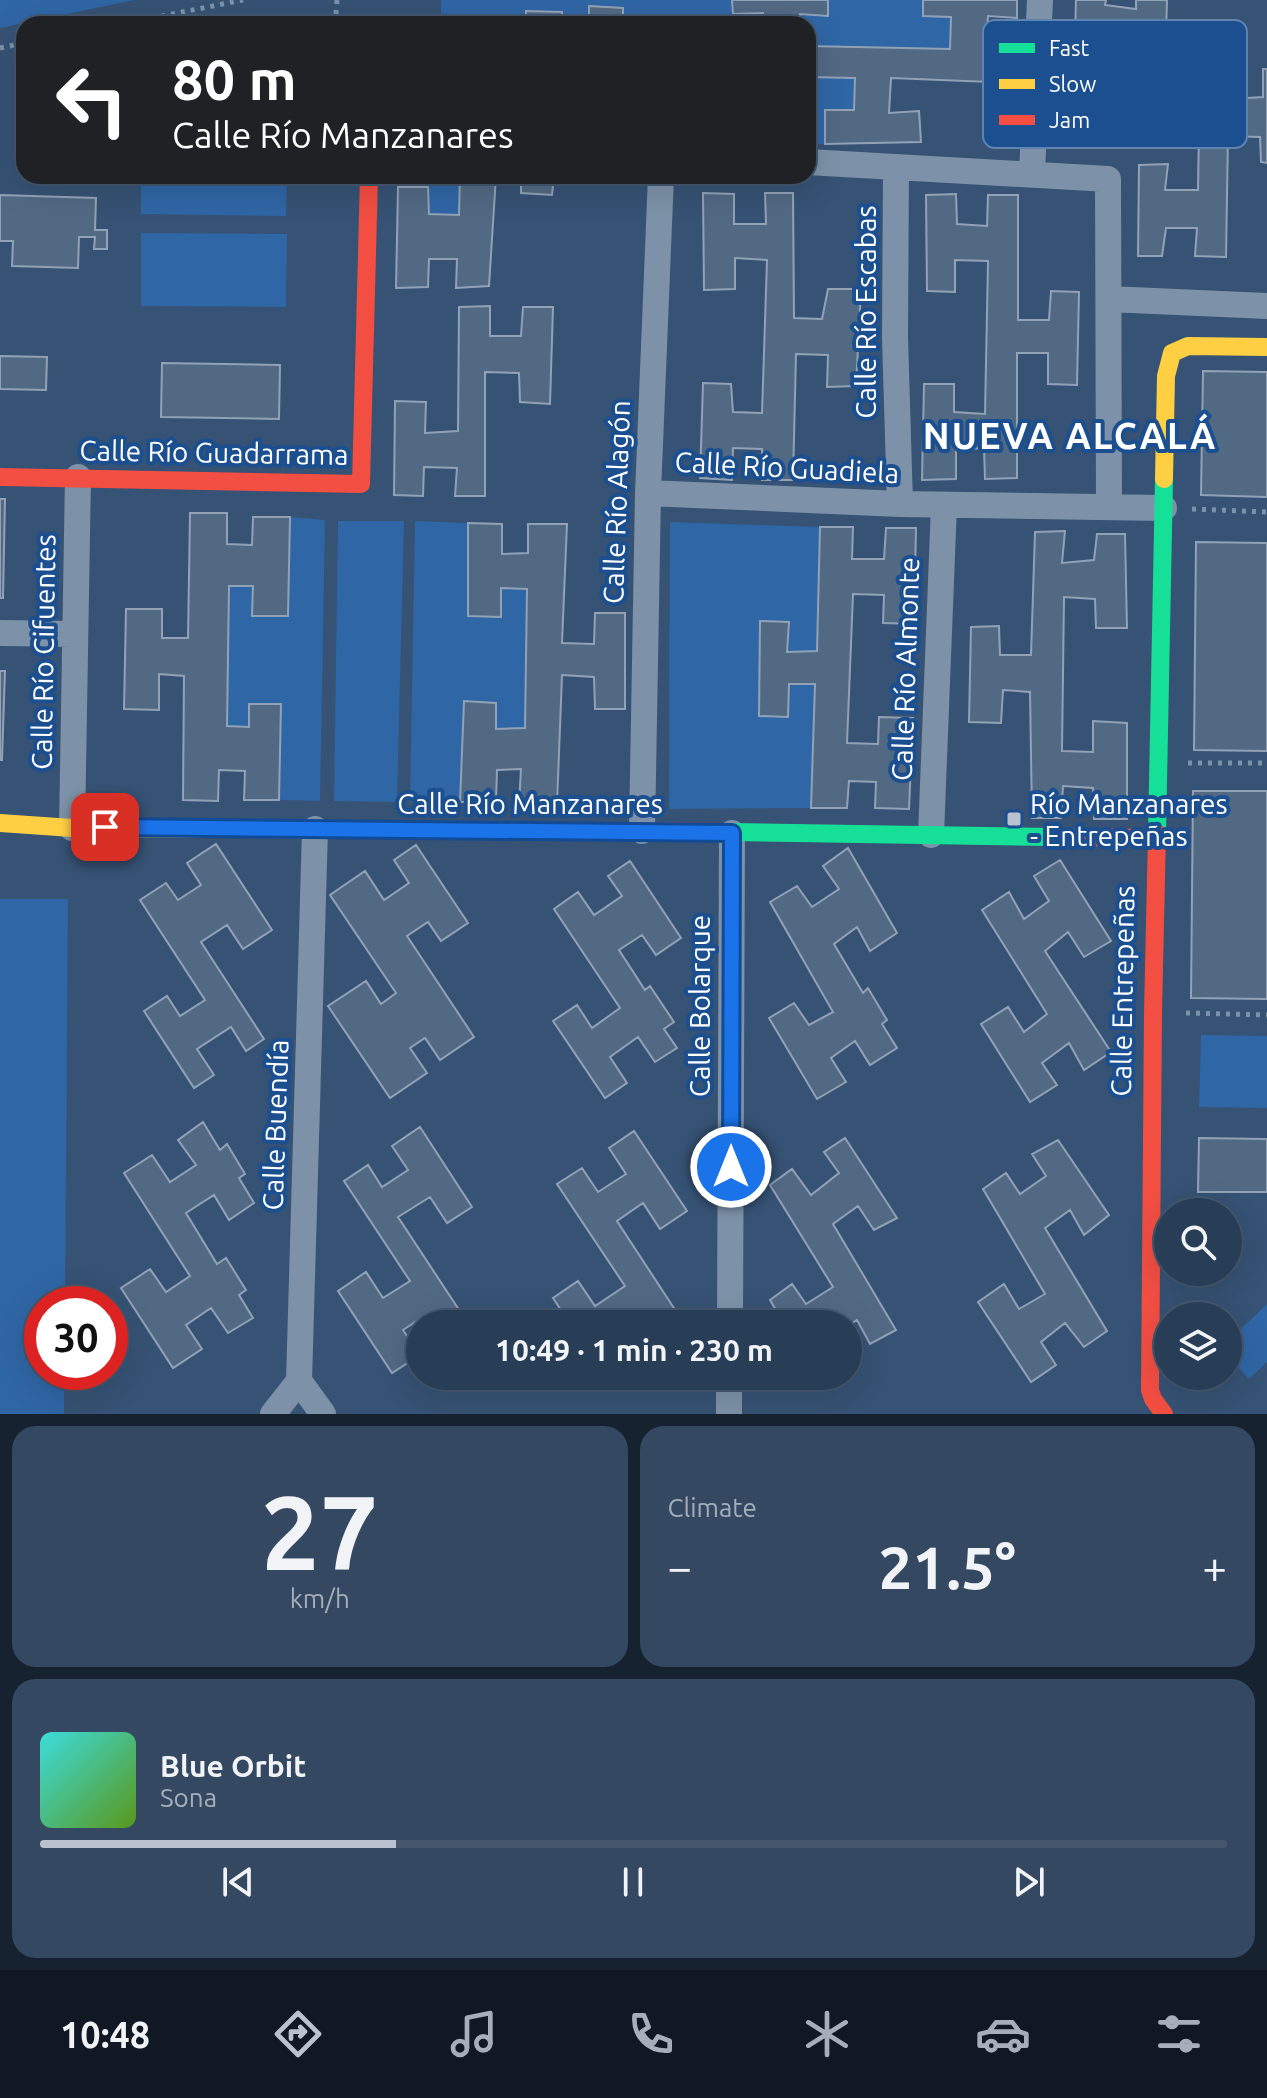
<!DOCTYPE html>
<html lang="en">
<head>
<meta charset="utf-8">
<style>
	body { margin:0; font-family:Ubuntu,sans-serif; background:#344961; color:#f1f3f6; height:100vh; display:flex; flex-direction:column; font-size:30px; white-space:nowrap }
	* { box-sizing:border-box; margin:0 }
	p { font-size:26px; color:#a5aeba }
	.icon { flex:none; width:44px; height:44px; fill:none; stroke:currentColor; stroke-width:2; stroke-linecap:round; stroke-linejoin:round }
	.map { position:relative; height:1414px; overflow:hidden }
	.panel { display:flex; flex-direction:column; gap:12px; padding:12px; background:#162230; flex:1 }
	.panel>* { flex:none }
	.top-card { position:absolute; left:16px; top:16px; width:800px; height:168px; border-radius:24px; box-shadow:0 8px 32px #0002,0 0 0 2px #44576d; background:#202124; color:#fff; overflow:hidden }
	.controls { position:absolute; left:1154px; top:1198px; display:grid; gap:16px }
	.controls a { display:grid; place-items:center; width:88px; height:88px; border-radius:50%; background:#283e57; box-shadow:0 8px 32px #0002,0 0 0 2px #44576d; font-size:40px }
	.speed { position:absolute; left:24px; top:1286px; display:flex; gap:16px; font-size:40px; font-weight:700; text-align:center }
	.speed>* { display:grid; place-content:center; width:104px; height:104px; border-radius:50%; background:#283e57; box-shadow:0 8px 32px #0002,0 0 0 2px #44576d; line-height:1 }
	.speed .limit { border:12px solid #d22; background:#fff; color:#111 }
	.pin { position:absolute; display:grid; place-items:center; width:68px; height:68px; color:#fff; margin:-34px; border-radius:16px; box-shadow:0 4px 12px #0006 }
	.me { position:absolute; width:88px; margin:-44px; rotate:0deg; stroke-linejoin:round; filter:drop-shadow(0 0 6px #0008) }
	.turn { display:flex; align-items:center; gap:28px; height:168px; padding:0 24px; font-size:36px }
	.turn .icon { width:104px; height:104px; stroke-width:2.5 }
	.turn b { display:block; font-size:56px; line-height:68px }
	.big { font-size:60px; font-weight:700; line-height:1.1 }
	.panel .tile { flex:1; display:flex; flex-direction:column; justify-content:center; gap:12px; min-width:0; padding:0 28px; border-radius:24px; background:#344961 }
	.panel .dial { align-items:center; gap:0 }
	.dial b { font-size:104px; line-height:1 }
	.song { display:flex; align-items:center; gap:24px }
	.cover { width:96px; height:96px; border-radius:12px; background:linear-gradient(135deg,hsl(180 70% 55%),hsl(90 70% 35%)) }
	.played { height:8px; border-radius:4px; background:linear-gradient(90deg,#b9c2ce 30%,#44576d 30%) }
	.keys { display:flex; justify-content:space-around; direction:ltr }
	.heat { display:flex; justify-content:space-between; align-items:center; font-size:44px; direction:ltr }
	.panel .tiles { flex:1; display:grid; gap:12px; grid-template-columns:1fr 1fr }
	.tile:last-child { grid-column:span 2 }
	.trip { position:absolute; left:406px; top:1310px; width:456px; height:80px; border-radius:40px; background:#283e57; box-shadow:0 8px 32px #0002,0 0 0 2px #44576d; font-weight:700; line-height:80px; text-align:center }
	.tabs { display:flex; height:128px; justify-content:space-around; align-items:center; background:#101923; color:#a5aeba }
	.tabs .icon { width:56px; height:56px }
	.tabs .selected { color:#b9c2ce }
	.tabs b { font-size:36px; color:#f1f3f6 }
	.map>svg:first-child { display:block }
	.green { fill:#2f66a5 }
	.building { fill:#526984; stroke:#92a2b6; stroke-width:2 }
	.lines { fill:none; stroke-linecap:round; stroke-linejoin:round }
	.path { stroke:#7d92a8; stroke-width:5; stroke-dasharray:4 6; stroke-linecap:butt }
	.street { stroke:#7d92a8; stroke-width:26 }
	.fast { stroke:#16e098; stroke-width:18 }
	.slow { stroke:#ffcf43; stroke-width:18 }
	.jam { stroke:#f24e42; stroke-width:18 }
	.route-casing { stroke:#114b97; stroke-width:20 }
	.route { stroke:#1a73e8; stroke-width:14 }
	.poi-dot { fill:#b9c2ce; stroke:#1b4f8f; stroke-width:3 }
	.labels { text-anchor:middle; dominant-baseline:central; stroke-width:8; stroke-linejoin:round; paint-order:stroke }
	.street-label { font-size:28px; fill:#fff; stroke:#1b4f8f }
	.poi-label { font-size:28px; fill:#fff; stroke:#1b4f8f; text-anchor:start }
	.district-label { font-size:36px; font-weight:bold; letter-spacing:2px; fill:#fff; stroke:#1b4f8f }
	.key { fill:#1b4f8f; stroke:#5f84b1; stroke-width:2 }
	.key-label { font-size:22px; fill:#fff }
</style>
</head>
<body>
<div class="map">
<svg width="1267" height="1414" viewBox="0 0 1267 1414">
	<rect width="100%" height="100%" fill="#365274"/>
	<path class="green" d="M0,0H134L0,28Z
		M441,0H732L733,14L763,13V24H623V8L589,6V24H562V12L526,11V24H441Z
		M828,0H923V16L951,17L950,49L808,46V24H799L800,14Z
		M808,77L855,78L854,110H825V144H808Z
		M141,176H287L286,216L141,214Z
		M373,176H460L459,215L429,214L428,187H398Z
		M141,233L287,234L286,307L141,306Z
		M290,517L325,520L320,801L279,800L281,704H250L249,727L227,726L229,586H253V615L287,616Z
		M338,521H404L397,802L334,801Z
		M415,521L468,523V616L500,617L501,588L527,589L525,728L496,729V703L464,701L460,802H410Z
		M670,522L820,527L817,651L787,652L789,622L760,621L759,716L788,717L789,684H815L811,808L669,809Z
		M0,899H68L65,1304H42V1372H64V1414H0Z
		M1201,1035L1267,1036V1108L1199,1107Z
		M1267,1304V1362L1249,1379L1228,1356V1341Z"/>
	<path class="building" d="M732,0H828V16L800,14L799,24H763V13L733,14Z
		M923,0H1017V18L988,16L986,50L1016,51L1015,83L891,78L889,113L919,111L921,142L825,144V110H854L855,78L808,77V46L950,49L951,17L923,16Z
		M1076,0H1106L1105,5L1136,9V0H1167L1165,71H1137L1134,42L1104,41L1103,68H1074Z
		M589,6L623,8V24H589Z
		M526,11L562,12V24H526Z
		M1229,68L1231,99L1263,97V69H1267V163L1261,162L1260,137L1228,136L1226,257L1195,256L1197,228H1166L1162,256H1138L1139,165L1168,164L1165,190H1198L1200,69Z
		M460,176H496L489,286L456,288L457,259H429L428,287L396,288L398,187H428L429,214L459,215Z
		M521,176H554L552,195L521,193Z
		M703,193L734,194V224H766L765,193H793L794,318L822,319L828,289H861L856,386L827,387L828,355L796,354L793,480H762V449L733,448L732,480L700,478L703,383L731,384L733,412L762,413L767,260L735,258V289L704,290Z
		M956,194L957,224L987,226L988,195H1018V320H1049L1051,291L1079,292L1077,385L1048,384V353H1017V478L985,479L984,449L956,447V479L922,480L924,384H954V412L985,414L988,261L955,260V292L927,291L926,195Z
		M0,195L96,198L95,230H107V249H94L95,237H79L78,268L12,266L13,241H0Z
		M490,306V336H521L523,307H553L550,404L520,402L519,373L485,372V496H455L457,468L424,467L423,496L394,495L395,401L426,402L425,433L458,431L459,307Z
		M0,356L47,357L46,390L0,389Z
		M162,363L280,365L279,419L161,417Z
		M1203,371L1267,372V497L1201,495Z
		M0,499H5L3,598H0Z
		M190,513H227V544L252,545L253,517H290L288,616H252L253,586H229L227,726L249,727V704H281L279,800H244L245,771L219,770L218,801L183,800L184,676L159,674V710L124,709L126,609H162V638H188Z
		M468,523L502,524V554L528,553V524H567L562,643L594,644L595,613H625V709H595L594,677L562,675L557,805L519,803L521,769L497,770L496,802H460L464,701L496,703V729L525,728L527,589L501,588V617L468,616Z
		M820,527H853L852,559H884L886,528H916L914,624L883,623L884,595L853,594L847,743L878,744L879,717L913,718L909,809L875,808L876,782L849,781L847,808H811L815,684H789L788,717L759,716L760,621L789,622L787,652L817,651Z
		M1065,531L1062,563L1094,560L1097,534H1125L1127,628H1096L1095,599L1064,597L1062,751L1093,752V721L1127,723V819H1094L1093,788L1063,786L1061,818H1032L1030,692L1003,690L1001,723L969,722L971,627L999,626L1000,655H1031L1035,532Z
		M1196,542L1267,543V751L1194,750Z
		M0,671H5L2,760H0Z
		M1193,791H1267V999L1191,998Z
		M216,844L272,930L243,949L227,925L201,942L264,1039L246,1051L231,1027L197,1049L214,1075L194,1088L144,1011L167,996L180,1016L205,1000L140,900L166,883L178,900L201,885L187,863Z
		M416,845L468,923L441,941L428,922L407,936L474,1037L440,1060L425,1038L410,1048L427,1073L390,1098L328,1006L366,981L381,1004L396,993L330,895L365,871L384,900L409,883L394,860Z
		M848,848L897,933L870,951L857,927L834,944L863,993L868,988L887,1020L882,1024L897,1048L870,1065L855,1041L831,1058L846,1082L817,1099L769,1018L794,1003L809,1025L833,1012L770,902L797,886L812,907L839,889L823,866Z
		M1060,860L1111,941L1084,957L1068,932L1045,951L1111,1052L1084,1070L1069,1043L1042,1063L1057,1085L1030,1102L981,1024L1008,1007L1024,1032L1047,1014L982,910L1009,892L1024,919L1049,901L1034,876Z
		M630,861L681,938L656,955L642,935L619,950L645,990L650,986L674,1022L664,1029L677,1048L655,1062L638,1037L610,1057L627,1083L605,1098L553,1021L577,1005L592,1028L620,1008L554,909L578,892L594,915L622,896L608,876Z
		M203,1122L220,1150L227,1144L245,1174L239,1178L254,1203L229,1220L214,1195L186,1213L217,1264L226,1258L246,1290L239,1295L253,1318L228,1333L211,1308L186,1325L202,1349L173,1368L121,1288L150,1269L166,1292L190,1276L124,1173L152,1155L170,1182L196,1165L178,1140Z
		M420,1127L472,1207L447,1223L430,1197L398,1217L467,1322L464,1324H436L429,1313L403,1330L420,1355L392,1373L338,1291L366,1272L383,1298L410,1281L344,1181L368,1165L382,1187L408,1170L392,1146Z
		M634,1131L687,1211L660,1229L643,1203L617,1221L683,1322L680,1324H647L644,1319L636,1324H570L553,1298L578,1281L595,1306L625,1286L557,1184L582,1168L598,1192L626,1174L609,1148Z
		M845,1138L897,1218L874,1230L858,1206L833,1224L896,1330L870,1344L857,1320L848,1326V1324H784L770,1300L792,1284L806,1304L833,1287L770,1185L792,1169L811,1195L839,1173L824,1152Z
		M1199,1138L1267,1139V1192H1198Z
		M1058,1140L1109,1215L1084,1235L1070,1210L1045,1228L1107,1331L1084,1347L1065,1323L1041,1342L1056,1365L1031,1382L978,1302L1004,1284L1019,1309L1045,1294L983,1189L1006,1173L1020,1194L1046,1176L1032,1154Z"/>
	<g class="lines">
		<path class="path" d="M336,14L337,0
			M122,24L243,0
			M0,48L24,43
			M1192,509L1267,512
			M1188,763H1267
			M1186,1013L1267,1015"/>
		<path class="street" d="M808,162L1108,179L1109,507
			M896,167L895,337L900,504
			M1032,173L1040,0
			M1109,299L1267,306
			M648,493L900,504L1164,508
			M0,633L75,634
			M72,828L78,477
			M315,829L299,1381L323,1414
			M642,831L648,493L661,176
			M931,835L944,505
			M730,1324L732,833
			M273,1414L299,1381
			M729,1414V1376"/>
		<path class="fast" d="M729,832L1053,837
			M1157,833L1164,479"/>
		<path class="slow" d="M1164,479L1166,376L1172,353L1188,346L1267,347
			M0,823L72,828L404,830"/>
		<path class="jam" d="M0,477L361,484L369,176
			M404,830L729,832
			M1157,833L1153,1013L1150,1390L1153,1399L1164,1414
			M1053,837L1156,838"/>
	</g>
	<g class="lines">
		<defs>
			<path id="route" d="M105,827L732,833L731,1167"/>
		</defs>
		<use href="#route" class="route-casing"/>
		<use href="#route" class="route"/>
	</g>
	<rect class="poi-dot" x="1006" y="811" width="16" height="16" rx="4"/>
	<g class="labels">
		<g class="street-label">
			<text transform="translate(865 312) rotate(-90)">Calle Río Escabas</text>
			<text transform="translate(214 452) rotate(1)">Calle Río Guadarrama</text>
			<text transform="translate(787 467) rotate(3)">Calle Río Guadiela</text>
			<text transform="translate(616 502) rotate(-88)">Calle Río Alagón</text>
			<text transform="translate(43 652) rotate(-89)">Calle Río Cifuentes</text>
			<text transform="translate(905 669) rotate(-88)">Calle Río Almonte</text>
			<text x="530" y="803">Calle Río Manzanares</text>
			<text transform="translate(1122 991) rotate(-89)">Calle Entrepeñas</text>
			<text transform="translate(699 1006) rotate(-90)">Calle Bolarque</text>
			<text transform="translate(275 1125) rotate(-88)">Calle Buendía</text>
		</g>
		<g class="poi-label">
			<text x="1030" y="803">Río Manzanares<tspan x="1030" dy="32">- Entrepeñas</tspan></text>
		</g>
		<g class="district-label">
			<text x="1070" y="435">NUEVA ALCALÁ</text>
		</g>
	</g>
	<rect x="983" y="20" width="264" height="128" rx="12" class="key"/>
	<rect x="999" y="43" width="36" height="10" fill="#16e098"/>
	<rect x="999" y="79" width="36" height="10" fill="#ffcf43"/>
	<rect x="999" y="115" width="36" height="10" fill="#f24e42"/>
	<g class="key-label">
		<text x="1049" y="56">Fast</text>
		<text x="1049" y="92">Slow</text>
		<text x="1049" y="128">Jam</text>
	</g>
</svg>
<div class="controls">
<a><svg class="icon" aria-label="search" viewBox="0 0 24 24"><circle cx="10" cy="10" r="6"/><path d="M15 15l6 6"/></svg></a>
<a><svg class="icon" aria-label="layers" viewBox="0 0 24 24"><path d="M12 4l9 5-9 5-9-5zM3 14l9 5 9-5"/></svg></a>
</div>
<div class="speed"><div class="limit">30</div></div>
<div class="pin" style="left:105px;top:827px;background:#d93025"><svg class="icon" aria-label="arrive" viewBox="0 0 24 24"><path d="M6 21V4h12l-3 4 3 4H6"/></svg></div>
<svg class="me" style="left:731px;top:1167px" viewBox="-20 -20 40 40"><circle r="17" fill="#1a73e8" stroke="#fff" stroke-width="3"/><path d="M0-11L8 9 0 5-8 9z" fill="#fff"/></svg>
<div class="trip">10:49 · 1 min · 230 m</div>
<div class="top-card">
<div class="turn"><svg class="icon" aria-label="left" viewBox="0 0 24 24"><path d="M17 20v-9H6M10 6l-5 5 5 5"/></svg><div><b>80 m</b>Calle Río Manzanares</div></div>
</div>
</div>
<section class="panel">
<div class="tiles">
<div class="tile dial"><b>27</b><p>km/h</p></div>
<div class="tile"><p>Climate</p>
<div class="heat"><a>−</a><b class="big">21.5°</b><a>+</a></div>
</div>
<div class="tile">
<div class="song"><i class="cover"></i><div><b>Blue Orbit</b><p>Sona</p></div></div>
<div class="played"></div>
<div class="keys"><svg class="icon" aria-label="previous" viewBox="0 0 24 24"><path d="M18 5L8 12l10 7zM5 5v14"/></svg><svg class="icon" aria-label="pause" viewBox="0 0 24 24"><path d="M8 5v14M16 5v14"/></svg><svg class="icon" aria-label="next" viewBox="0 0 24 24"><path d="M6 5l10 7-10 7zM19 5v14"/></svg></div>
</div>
</div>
</section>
<nav class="tabs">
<b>10:48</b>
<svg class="icon selected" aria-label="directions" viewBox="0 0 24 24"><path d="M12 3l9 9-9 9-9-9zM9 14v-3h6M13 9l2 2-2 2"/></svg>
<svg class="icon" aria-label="music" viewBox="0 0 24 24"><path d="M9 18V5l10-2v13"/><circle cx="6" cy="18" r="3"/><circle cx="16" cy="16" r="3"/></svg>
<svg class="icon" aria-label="phone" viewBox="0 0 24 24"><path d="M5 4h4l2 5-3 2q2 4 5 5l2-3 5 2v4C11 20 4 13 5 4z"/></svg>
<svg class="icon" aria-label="climate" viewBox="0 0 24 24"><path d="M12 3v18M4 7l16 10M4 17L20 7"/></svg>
<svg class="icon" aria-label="car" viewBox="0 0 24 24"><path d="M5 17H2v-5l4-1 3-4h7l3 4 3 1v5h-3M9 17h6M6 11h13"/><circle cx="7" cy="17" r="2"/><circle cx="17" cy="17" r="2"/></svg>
<svg class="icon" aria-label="filters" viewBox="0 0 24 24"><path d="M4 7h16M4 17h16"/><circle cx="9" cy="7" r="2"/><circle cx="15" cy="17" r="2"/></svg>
</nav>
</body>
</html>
